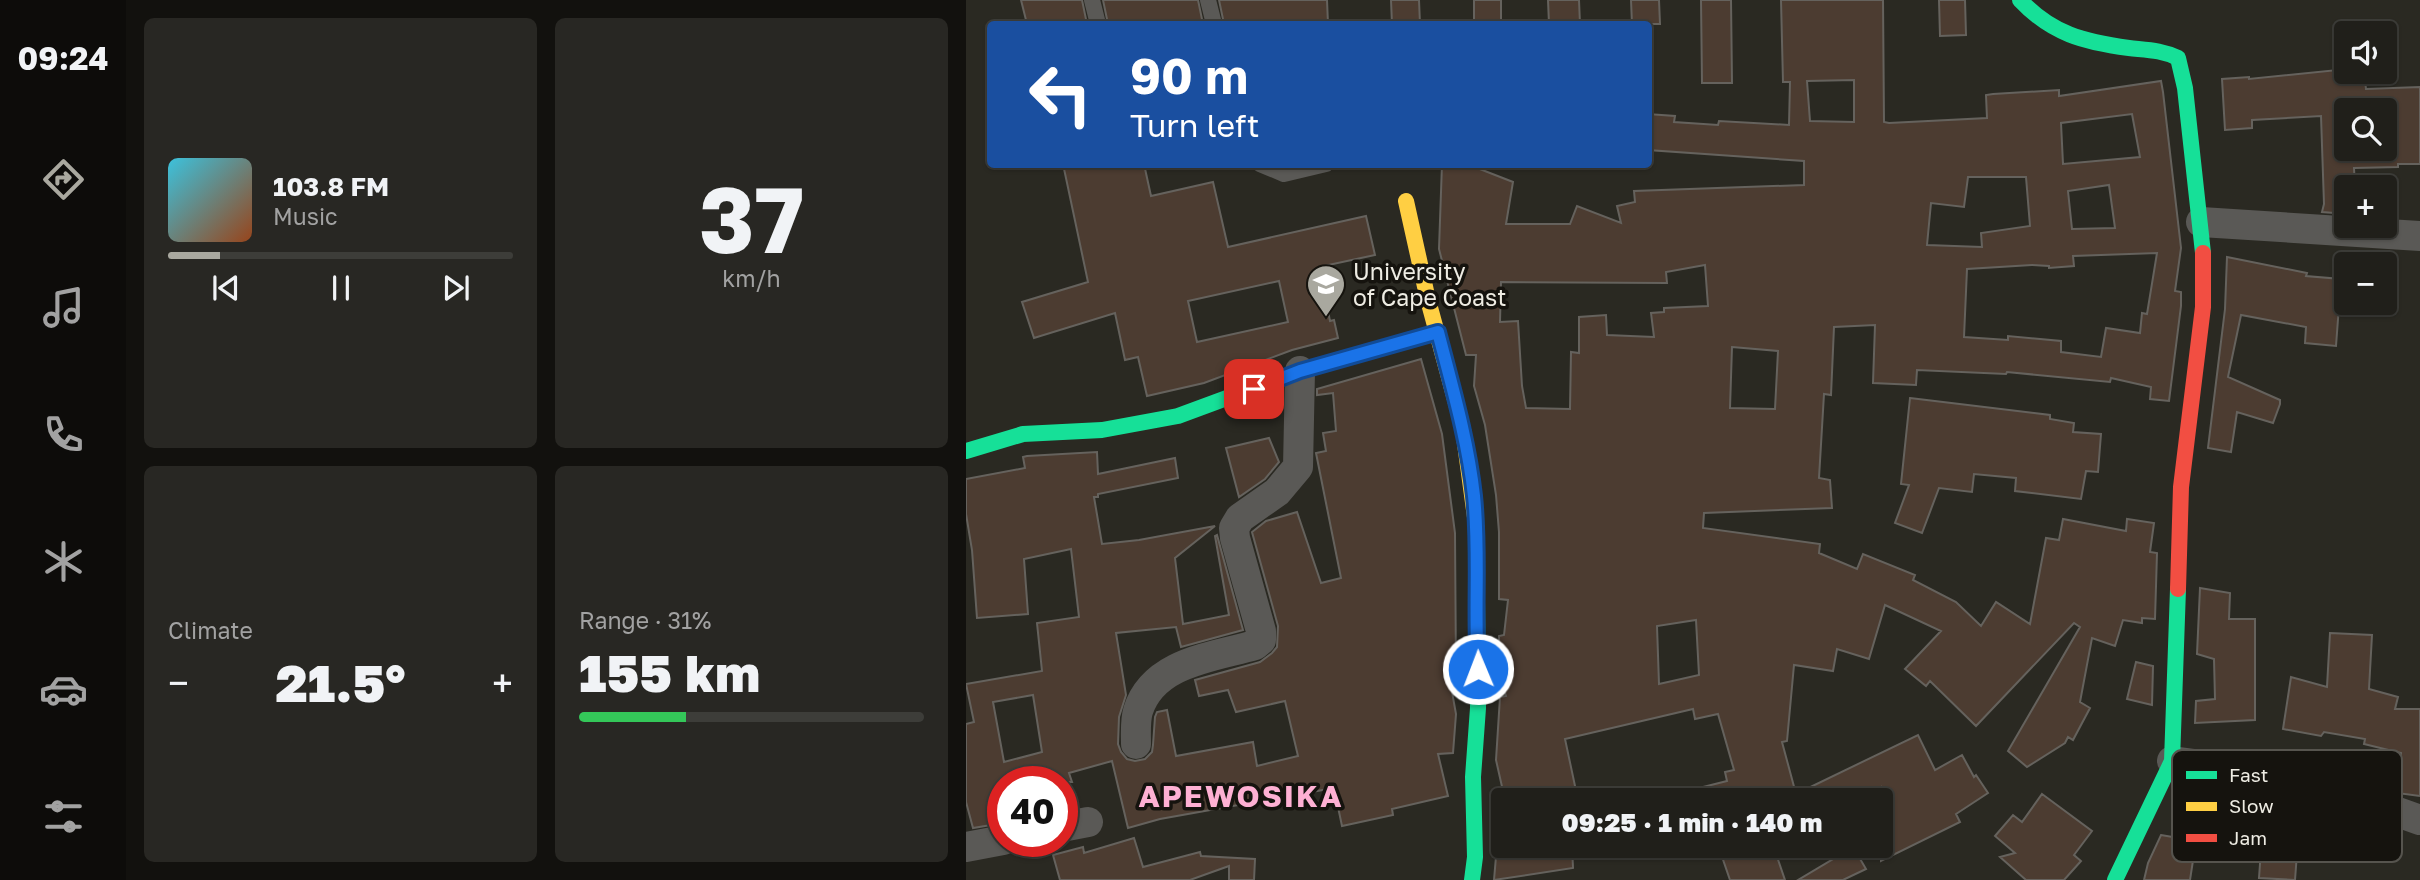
<!DOCTYPE html>
<html lang="en">
<head>
<meta charset="utf-8">
<style>
	body { margin:0; font-family:"Golos Text",sans-serif; background:#282723; color:#f1f3f6; height:100vh; display:flex; flex-direction:column; font-size:26px; white-space:nowrap }
	* { box-sizing:border-box; margin:0 }
	p { font-size:23px; color:#a2a2a2 }
	.icon { flex:none; width:38px; height:38px; fill:none; stroke:currentColor; stroke-width:2; stroke-linecap:round; stroke-linejoin:round }
	.map { position:relative; flex:1; overflow:hidden }
	.drawer { display:flex; flex-direction:column; gap:18px; padding:18px; background:#12110e; width:840px }
	.drawer>* { flex:none }
	.guide { position:absolute; left:21px; top:21px; width:665px; height:147px; border-radius:7px; box-shadow:0 2px 5px #0004,0 0 0 2px #3d3d39; background:#1a4fa0; color:#fff; overflow:hidden }
	.controls { position:absolute; left:1368px; top:21px; display:grid; gap:14px }
	.controls a { display:grid; place-items:center; width:63px; height:63px; border-radius:7px; background:#201f1a; box-shadow:0 2px 5px #0004,0 0 0 2px #3d3d39; font-size:35px }
	.speed { position:absolute; left:21px; top:766px; display:flex; gap:14px; font-size:35px; font-weight:700; text-align:center }
	.speed>* { display:grid; place-content:center; width:91px; height:91px; border-radius:50%; background:#201f1a; box-shadow:0 2px 5px #0004,0 0 0 2px #3d3d39; line-height:1 }
	.speed .limit { border:10px solid #d22; background:#fff; color:#111 }
	.pin { position:absolute; display:grid; place-items:center; width:60px; height:60px; color:#fff; margin:-30px; border-radius:14px; box-shadow:0 4px 10px #0006 }
	.me { position:absolute; width:77px; margin:-38px; rotate:359deg; stroke-linejoin:round; filter:drop-shadow(0 0 5px #0008) }
	.turn { display:flex; align-items:center; gap:24px; height:147px; padding:0 28px; font-size:32px }
	.turn .icon { width:91px; height:91px; stroke-width:2.5 }
	.turn b { display:block; font-size:49px; line-height:60px }
	.big { font-size:52px; font-weight:800; line-height:1.1 }
	.drawer .tile { flex:1; display:flex; flex-direction:column; justify-content:center; gap:10px; min-width:0; padding:0 24px; border-radius:10px; background:#282723 }
	.drawer .dial { align-items:center; gap:0 }
	.dial b { font-size:91px; line-height:1 }
	.song { display:flex; align-items:center; gap:21px }
	.cover { width:84px; height:84px; border-radius:10px; background:linear-gradient(135deg,hsl(190 70% 55%),hsl(20 70% 35%)) }
	.played { height:7px; border-radius:4px; background:linear-gradient(90deg,#a9a89f 15%,#3d3d39 15%) }
	.keys { display:flex; justify-content:space-around; direction:ltr }
	.heat { display:flex; justify-content:space-between; align-items:center; font-size:38px; direction:ltr }
	.charge { height:10px; border-radius:5px; background:linear-gradient(90deg,#34c759 31%,#3d3d39 0) }
	.drawer .tiles { flex:1; display:grid; gap:18px; grid-template-columns:repeat(2,1fr) }
	.trip { position:absolute; left:525px; top:788px; width:402px; height:70px; border-radius:7px; background:#201f1a; box-shadow:0 2px 5px #0004,0 0 0 2px #3d3d39; font-weight:800; line-height:70px; text-align:center }
	main { display:flex; flex:1; min-height:0 }
	.tab-bar { display:flex; flex-direction:column; width:126px; justify-content:space-around; align-items:center; background:#0d0c0a; color:#a2a2a2 }
	.tab-bar .icon { width:49px; height:49px }
	.tab-bar .active { color:#a9a89f }
	.tab-bar b { font-size:32px; color:#f1f3f6 }
	.map>svg:first-child { display:block }
	.building { fill:#4c3c31; stroke:#65625d; stroke-width:2; fill-rule:evenodd }
	.lines { fill:none; stroke-linecap:round; stroke-linejoin:round }
	.lane { stroke:#5a5956; stroke-width:16 }
	.street { stroke:#5a5956; stroke-width:30 }
	.fast { stroke:#16e098; stroke-width:16 }
	.slow { stroke:#ffcf43; stroke-width:16 }
	.jam { stroke:#f24e42; stroke-width:16 }
	.route-casing { stroke:#114b97; stroke-width:18 }
	.route { stroke:#1a73e8; stroke-width:12 }
	.labels { text-anchor:middle; dominant-baseline:central; stroke-width:7; stroke-linejoin:round; paint-order:stroke }
	.poi-label { font-size:23px; fill:#eeece3; stroke:#15130e; text-anchor:start }
	.district-label { font-size:30px; font-weight:bold; letter-spacing:2px; fill:#feb0d3; stroke:#15130e }
	.key { fill:#15130e; stroke:#56544e; stroke-width:2 }
	.key-label { font-size:19px; fill:#eeece3 }
</style>
</head>
<body>
<main>
<nav class="tab-bar">
<b>09:24</b>
<svg class="icon active" aria-label="directions" viewBox="0 0 24 24"><path d="M12 3l9 9-9 9-9-9zM9 14v-3h6M13 9l2 2-2 2"/></svg>
<svg class="icon" aria-label="music" viewBox="0 0 24 24"><path d="M9 18V5l10-2v13"/><circle cx="6" cy="18" r="3"/><circle cx="16" cy="16" r="3"/></svg>
<svg class="icon" aria-label="phone" viewBox="0 0 24 24"><path d="M5 4h4l2 5-3 2q2 4 5 5l2-3 5 2v4C11 20 4 13 5 4z"/></svg>
<svg class="icon" aria-label="climate" viewBox="0 0 24 24"><path d="M12 3v18M4 7l16 10M4 17L20 7"/></svg>
<svg class="icon" aria-label="car" viewBox="0 0 24 24"><path d="M5 17H2v-5l4-1 3-4h7l3 4 3 1v5h-3M9 17h6M6 11h13"/><circle cx="7" cy="17" r="2"/><circle cx="17" cy="17" r="2"/></svg>
<svg class="icon" aria-label="filters" viewBox="0 0 24 24"><path d="M4 7h16M4 17h16"/><circle cx="9" cy="7" r="2"/><circle cx="15" cy="17" r="2"/></svg>
</nav>
<section class="drawer">
<div class="tiles">
<div class="tile">
<div class="song"><i class="cover"></i><div><b>103.8 FM</b><p>Music</p></div></div>
<div class="played"></div>
<div class="keys"><svg class="icon" aria-label="previous" viewBox="0 0 24 24"><path d="M18 5L8 12l10 7zM5 5v14"/></svg><svg class="icon" aria-label="pause" viewBox="0 0 24 24"><path d="M8 5v14M16 5v14"/></svg><svg class="icon" aria-label="next" viewBox="0 0 24 24"><path d="M6 5l10 7-10 7zM19 5v14"/></svg></div>
</div>
<div class="tile dial"><b>37</b><p>km/h</p></div>
<div class="tile"><p>Climate</p>
<div class="heat"><a>−</a><b class="big">21.5°</b><a>+</a></div>
</div>
<div class="tile"><p>Range · 31%</p><b class="big">155 km</b><div class="charge"></div></div>
</div>
</section>
<div class="map">
<svg width="1454" height="880" viewBox="0 0 1454 880">
	<rect width="100%" height="100%" fill="#2a2922"/>
	<path class="building" d="M55,0H116L121,24H61Z
		M137,0H232L237,24H142Z
		M253,0H361L362,24H258Z
		M425,0H453L454,24H426Z
		M508,0H535V24H508Z
		M582,0H613L614,24H583Z
		M665,0H693L694,24H666Z
		M735,0H765L766,83H736Z
		M815,0H917L918,122L923,123L1021,118L1020,95L1027,94L1093,90V96L1195,81L1197,92L1215,248L1209,291L1215,292V306L1203,401L1184,399L1185,387L1145,378L1144,382L1041,372L1040,374L951,370L950,385L907,383L909,325L868,327L865,395L858,394L853,478L864,480L866,508L738,513L737,528L854,544L853,553L891,569L897,554L949,575L947,580L990,602L1015,626L1030,602L1064,624L1080,538L1093,540L1097,519L1160,531L1161,519L1188,523L1184,552L1191,553L1189,619L1176,618V623L1157,620L1149,646L1126,638L1114,702L1124,708L1107,740L1102,737L1099,743L1061,767L1042,751L1114,627L1108,623L1010,726L964,681L960,686L939,669L975,631L919,605L903,659L871,649L867,671L828,665L821,741L816,742L830,794L952,735L969,770L996,755L1008,777L1010,775L1022,793L990,814L994,822L915,861V787L889,800H718L717,792L761,781L759,772L768,770L752,714L729,719L727,709L599,739L612,800H539L530,760L534,697L540,696L534,674L533,636L538,635L542,600L533,599V532L530,495L519,425L508,386L510,355H500L473,249L476,164H501L547,182L540,224H604L611,206L655,223L651,206L669,202L668,191L838,185V161L682,150V114L709,116L708,122L752,125L753,121L823,125L824,82H817ZM888,80V122L844,121L841,81ZM1166,114L1174,157L1097,164L1095,123ZM1002,177H1060L1064,226L1015,233L1016,247L961,245L965,203L998,207ZM1143,185L1149,228L1106,229L1102,191ZM1191,253L1181,314L1176,313L1174,333L1140,328L1135,357L1095,352V341L1042,336V340L998,337L1001,269L1066,265L1083,266V268L1108,266L1107,256ZM739,265L742,306L698,308V312L685,313L688,337L641,335L640,315L613,317V353L605,352L604,409L560,408L556,386L552,321L534,322L535,282L701,283L700,272ZM766,347L812,351L809,409L764,408ZM730,620L733,675L693,684L691,626Z
		M973,0H999L1000,35L974,36Z
		M1381,69V72H1398L1400,89L1454,87V164H1432V167L1388,168L1389,187H1381V214L1356,212L1358,204L1355,116L1286,120V128L1259,130L1256,79L1283,77V79ZM1381,110H1419V149H1381Z
		M97,164H178L185,196L247,182L262,247L400,216L409,255L353,267L364,321L368,320L372,338L326,350L238,383L181,396L172,357L159,360L149,313L68,338L56,302L122,282ZM313,281L322,322L231,342L222,301Z
		M1261,257L1341,273L1340,276L1375,279L1370,346L1339,343L1340,327L1275,315L1262,377L1314,400V404L1307,423L1271,412L1265,452L1242,448L1259,309Z
		M455,359L476,434L489,533L490,674L483,675L490,714L487,753L472,754L482,796L426,809L427,815L376,826L368,788L194,819L162,828L146,761L103,773L106,782H80L77,773L37,782V823L7,828L0,802V724L8,722L0,684L76,671L71,623L113,617L105,549L58,559L62,614L11,618L6,550L0,514V479L59,468L57,457L61,456L131,452L132,474L209,458L212,478L132,494V497H128L136,544L173,540L249,526L209,558L217,624L263,615L249,536L251,535L277,630L215,647L210,627L150,633L160,695L153,717L152,744L155,752L161,759L169,761L179,759L186,752L187,745L189,717L191,712L201,710L210,756L287,742L291,766L332,756L319,701L270,712L262,690L233,696L229,680L294,662L306,653L311,647L312,626L286,532L300,521L331,512L355,583L375,578L350,453L360,451L357,433L370,431L367,393L351,395V389ZM67,695L76,752L38,762L27,702Z
		M944,398L1084,415V419L1108,423L1107,432L1135,434L1132,472L1120,471L1115,499L1049,491L1050,478L1008,474L1006,492L973,488L956,533L929,523L943,485L935,484Z
		M303,438L313,462L299,479L273,497L260,448Z
		M1234,588L1264,593L1263,619H1289V720L1229,723L1230,701L1249,699L1248,659L1231,654Z
		M1364,633L1406,635L1403,689L1432,697L1429,709H1454V796L1431,793L1435,753L1398,744L1399,739L1358,732L1355,736L1317,729L1325,677L1361,687Z
		M1170,662L1187,666L1186,705L1161,699Z
		M1076,794L1126,831L1108,855L1115,861L1098,880H1060L1034,857L1049,853L1029,836L1047,815L1056,822Z
		M1195,835L1230,841L1224,880H1178L1182,863Z
		M1296,836L1332,840L1329,880L1293,878Z
		M168,838L177,867L234,852L235,856L289,859L288,880H263V866L224,880H94L87,855L117,847L118,853Z
		M531,845H606L607,868L528,880Z
		M752,845H807L819,880H764Z
		M860,845H886L900,869L877,880H832L867,859Z"/>
	<g class="lines">
		<path class="lane" d="M126,0L132,24
			M242,0L248,24
			M294,164L318,174L360,164"/>
		<path class="street" d="M1235,222L1454,236
			M170,744C170,734 169,721 172,711C187,662 247,657 289,645L295,640V631L269,538L268,528L274,518L311,492L332,467L334,371
			M1206,761L1339,779L1454,820
			M96,827L122,822
			M0,847L37,840"/>
		<path class="fast" d="M1054,0C1086,34 1118,42 1163,48C1181,50 1196,50 1212,58L1219,88L1237,253
			M0,451L57,434L136,430L212,416L334,371L472,332
			M506,880L509,857L507,777L512,708L511,601
			M1149,880L1206,761L1212,589"/>
		<path class="slow" d="M440,201L462,300L497,429L511,532V601"/>
		<path class="jam" d="M1212,589L1215,487L1237,307V253"/>
	</g>
	<g class="lines">
		<defs>
			<path id="route" d="M288,389L334,371L472,332C486,386 502,441 508,496C514,553 508,611 512,669"/>
		</defs>
		<use href="#route" class="route-casing"/>
		<use href="#route" class="route"/>
	</g>
	<defs>
		<symbol id="university-pin" viewBox="-11 -11 22 30"><path d="M0 17L-7.5 6A9.5 9.5 0 1 1 7.5 6Z" fill="#a9a89f" stroke="#15130e"/><path d="M0-5L7-2L0 1L-7-2ZM-4 1L0 2.5L4 1V4Q0 6-4 4Z" fill="#fff"/></symbol>
	</defs>
	<g fill-rule="evenodd">
		<use href="#university-pin" x="338" y="262" width="44" height="60"/>
	</g>
	<g class="labels">
		<g class="poi-label">
			<text x="387" y="271">University<tspan x="387" dy="26">of Cape Coast</tspan></text>
		</g>
		<g class="district-label">
			<text x="275" y="796">APEWOSIKA</text>
		</g>
	</g>
	<rect x="1206" y="750" width="230" height="112" rx="10" class="key"/>
	<rect x="1220" y="771" width="31" height="8" fill="#16e098"/>
	<rect x="1220" y="802" width="31" height="9" fill="#ffcf43"/>
	<rect x="1220" y="834" width="31" height="8" fill="#f24e42"/>
	<g class="key-label">
		<text x="1263" y="782">Fast</text>
		<text x="1263" y="813">Slow</text>
		<text x="1263" y="845">Jam</text>
	</g>
</svg>
<div class="controls">
<a><svg class="icon" aria-label="sound" viewBox="0 0 24 24"><path d="M4 9h4l5-4v14l-5-4H4zM17 9q2 3 0 6"/></svg></a>
<a><svg class="icon" aria-label="search" viewBox="0 0 24 24"><circle cx="10" cy="10" r="6"/><path d="M15 15l6 6"/></svg></a>
<a>+</a>
<a>−</a>
</div>
<div class="speed"><div class="limit">40</div></div>
<div class="pin" style="left:288px;top:389px;background:#d93025"><svg class="icon" aria-label="arrive" viewBox="0 0 24 24"><path d="M6 21V4h12l-3 4 3 4H6"/></svg></div>
<svg class="me" style="left:512px;top:669px" viewBox="-20 -20 40 40"><circle r="17" fill="#1a73e8" stroke="#fff" stroke-width="3"/><path d="M0-11L8 9 0 5-8 9z" fill="#fff"/></svg>
<div class="trip">09:25 · 1 min · 140 m</div>
<div class="guide">
<div class="turn"><svg class="icon" aria-label="left" viewBox="0 0 24 24"><path d="M17 20v-9H6M10 6l-5 5 5 5"/></svg><div><b>90 m</b>Turn left</div></div>
</div>
</div>
</main>
</body>
</html>
